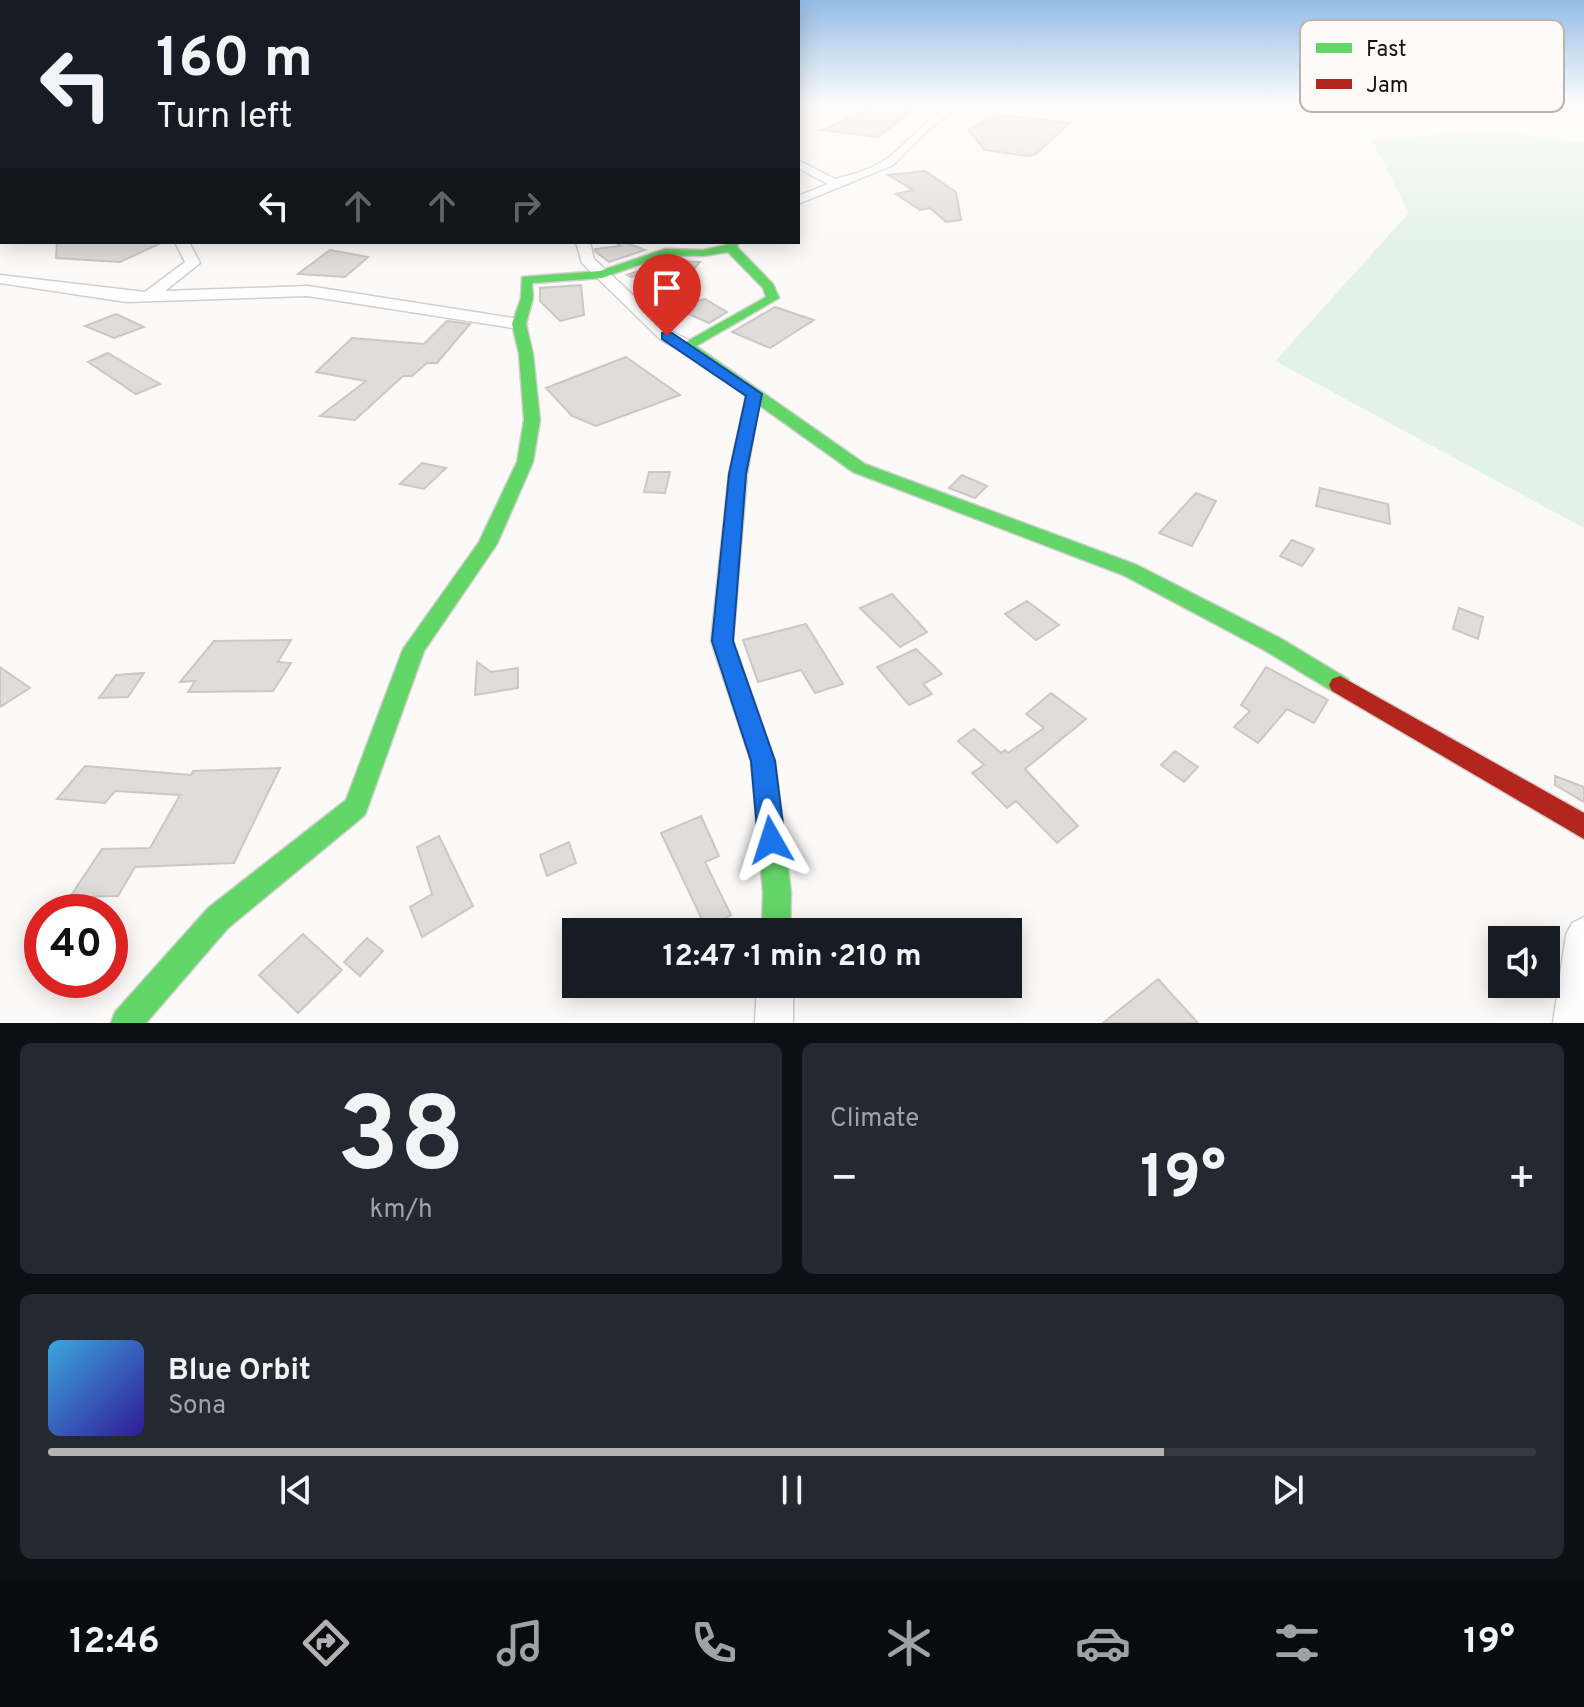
<!DOCTYPE html>
<html lang="en">
<head>
<meta charset="utf-8">
<style>
	body { margin:0; font-family:Overpass,sans-serif; background:#242831; color:#f1f3f6; height:100vh; display:flex; flex-direction:column; font-size:30px; white-space:nowrap }
	* { box-sizing:border-box; margin:0 }
	p { font-size:26px; color:#9ea1a6 }
	.icon { flex:none; width:44px; height:44px; fill:none; stroke:currentColor; stroke-width:2; stroke-linecap:round; stroke-linejoin:round }
	.map { position:relative; height:1023px; overflow:hidden }
	.side { display:flex; flex-direction:column; gap:20px; padding:20px; background:#0d0f14; flex:1 }
	.side>* { flex:none }
	.banner { position:absolute; left:0px; top:0px; width:800px; height:244px; box-shadow:0 4px 20px #0003; background:#171b24; color:#f1f3f6; overflow:hidden }
	.fabs { position:absolute; left:1488px; top:926px; display:grid; gap:16px }
	.fabs a { display:grid; place-items:center; width:72px; height:72px; border-radius:0px; background:#171b24; box-shadow:0 4px 20px #0003; font-size:40px }
	.speed { position:absolute; left:24px; top:894px; display:flex; gap:16px; font-size:40px; font-weight:700; text-align:center }
	.speed>* { display:grid; place-content:center; width:104px; height:104px; border-radius:50%; background:#171b24; box-shadow:0 4px 20px #0003; line-height:1 }
	.speed .limit { border:12px solid #d22; background:#fff; color:#111 }
	.pin { position:absolute; display:grid; place-items:center; width:68px; height:68px; color:#fff; margin:-82px -34px; border-radius:50% 50% 50% 0; rotate:-45deg; box-shadow:0 0 8px #0007 }
	.pin .icon { rotate:45deg }
	.me { position:absolute; width:88px; margin:-44px; rotate:354deg; stroke-linejoin:round; filter:drop-shadow(0 0 6px #0008) }
	.turn { display:flex; align-items:center; gap:28px; height:168px; padding:0 24px; font-size:36px }
	.turn .icon { width:104px; height:104px; stroke-width:2.5 }
	.turn b { display:block; font-size:56px; line-height:68px }
	.lanes { display:flex; align-items:center; height:76px; padding:0 24px; background:#0003; justify-content:center; gap:40px; direction:ltr }
	.lanes .off { opacity:.35 }
	.big { font-size:60px; font-weight:700; line-height:1.1 }
	.side .card { flex:1; display:flex; flex-direction:column; justify-content:center; gap:12px; min-width:0; padding:0 28px; border-radius:12px; background:#242831 }
	.side .dial { align-items:center; gap:0 }
	.dial b { font-size:104px; line-height:1 }
	.song { display:flex; align-items:center; gap:24px }
	.cover { width:96px; height:96px; border-radius:12px; background:linear-gradient(135deg,hsl(200 70% 55%),hsl(250 70% 35%)) }
	.played { height:8px; border-radius:4px; background:linear-gradient(90deg,#b3b2b3 75%,#363941 75%) }
	.keys { display:flex; justify-content:space-around; direction:ltr }
	.heat { display:flex; justify-content:space-between; align-items:center; font-size:44px; direction:ltr }
	.side .tiles { flex:1; display:grid; gap:20px; grid-template-columns:1fr 1fr }
	.card:last-child { grid-column:span 2 }
	.trip { position:absolute; left:562px; top:918px; width:460px; height:80px; border-radius:0px; background:#171b24; box-shadow:0 4px 20px #0003; font-weight:700; line-height:80px; text-align:center }
	.tab-bar { display:flex; height:128px; justify-content:space-around; align-items:center; background:#090b0e; color:#9ea1a6 }
	.tab-bar .icon { width:56px; height:56px }
	.tab-bar .on { color:#b3b2b3 }
	.tab-bar b { font-size:36px; color:#f1f3f6 }
	.map>svg:first-child { display:block }
	.green { fill:#e2f2e8 }
	.building { fill:#dfdcd9; stroke:#cbc7c5; stroke-width:2 }
	.lines { fill:none; stroke-linecap:round; stroke-linejoin:round }
	.street-casing { stroke:#d2cecb; stroke-width:3 }
	.fast-casing { stroke:#d2cecb; stroke-width:3 }
	.jam-casing { stroke:#d2cecb; stroke-width:3 }
	.street { fill:#fffefe; fill-rule:evenodd }
	.fast { fill:#63d668; fill-rule:evenodd }
	.jam { fill:#b3261e; fill-rule:evenodd }
	.route { fill:#1a73e8; stroke:#114b97; stroke-width:2 }
	.key { fill:#fdfaf8; stroke:#b8b4b2; stroke-width:2 }
	.key-label { font-size:22px; fill:#17120f }
</style>
</head>
<body>
<div class="map">
<svg width="1584" height="1023" viewBox="0 0 1584 1023">
	<rect width="100%" height="100%" fill="#fcfaf9"/>
	<path class="green" d="M1493,130L1584,143V528L1275,361L1409,213L1372,140Z"/>
	<path class="building" d="M876,105H918L879,137L822,130Z
		M995,114L1070,123L1036,154L1029,156L985,150L968,130Z
		M925,171L956,192L961,220L946,222L930,208L920,210L896,194L913,190L888,175Z
		M57,242H104L161,243L120,262L56,258Z
		M615,242H624L645,250L609,262L596,252L595,249L620,246Z
		M330,250L368,257L345,277L298,274Z
		M667,261L700,262L688,275L662,282L650,272L631,277L627,275Z
		M581,285L584,315L560,321L540,301V288Z
		M705,299L727,312L709,323L673,307Z
		M775,307L814,320L770,348L732,332Z
		M116,314L144,327L114,338L85,326Z
		M447,321L470,324L437,363H427L412,376H403L355,420L320,416L366,381L316,372L352,338L424,344Z
		M108,353L160,384L136,394L88,362Z
		M626,357L680,395L596,426L572,416L546,388Z
		M422,463L446,468L424,489L400,484Z
		M649,472H670L665,493L644,492Z
		M962,475L987,486L975,498L949,488Z
		M1320,488L1388,504L1390,524L1316,506Z
		M1196,493L1216,501L1192,546L1159,533Z
		M1292,540L1314,549L1302,566L1280,556Z
		M892,594L927,632L900,647L860,608Z
		M1027,601L1059,625L1036,640L1005,614Z
		M1459,608L1483,617L1478,639L1453,629Z
		M806,624L843,684L815,693L801,670L758,682L743,640Z
		M291,640L278,662L291,663L273,691L188,692L195,681L180,682L214,641Z
		M916,649L942,674L923,684L932,694L909,705L877,667Z
		M477,662L491,672L518,668V688L475,695Z
		M0,667L30,688L0,707Z
		M1266,667L1328,700L1314,723L1287,709L1258,743L1234,727L1250,711L1241,705Z
		M144,673L128,697L99,698L116,675Z
		M1051,693L1086,719L1025,769L1078,826L1057,843L1016,801L1007,808L972,773L984,765L958,741L974,729L1001,753L1005,750L1008,753L1044,728L1026,714Z
		M1175,751L1198,767L1184,782L1161,765Z
		M85,766L191,775L193,771L280,768L234,863L135,867L118,896L70,897L102,849L150,848L180,795L115,791L105,803L57,799Z
		M1555,776L1584,787V802L1555,785Z
		M701,816L719,856L705,862L731,915L706,928L661,833Z
		M439,836L473,906L422,937L410,907L432,894L417,847Z
		M569,842L576,863L547,876L540,855Z
		M303,934L342,970L298,1013L259,975Z
		M367,938L383,951L360,976L344,962Z
		M1158,979L1198,1023H1103Z"/>
	<g class="lines">
		<defs>
			<path id="street" d="M942,105H952L955,110L928,130L893,165L798,204V196L828,184L798,168V160L835,179C855,174 877,168 893,154C911,139 924,122 945,109Z
				M0,134H2V140H0Z
				M2,209V217L0,218V210Z
				M175,242H189L200,263L165,291L308,286L519,319L527,324L519,329L308,296L127,302L0,283V275L145,292L185,262Z
				M576,242H590L594,259L673,332L692,342V350H680L661,340L582,263Z
				M1584,917V1023H1553L1566,935L1572,923Z
				M757,984H793V1023H755Z"/>
			<path id="fast" d="M727,242H739L737,247L773,284L779,298L696,346L865,464L1137,565L1280,638L1348,679L1351,685L1348,691L1340,694L1332,691L1264,650L1123,575L853,472L759,405L747,474L733,641L775,761L791,892L790,932H762L763,892L751,761L711,641L729,474L746,395L679,346L766,297L763,288L728,252L703,256L666,255L602,278L532,283L533,298L526,324L533,354L540,420L533,462L497,544L424,651L365,815L228,928L146,1023H111L115,1012L208,908L346,800L403,649L479,542L517,462L524,420L519,354L512,324L521,298L522,277L600,271L665,249L703,250L726,245Z"/>
			<path id="jam" d="M1340,676L1584,813V839L1332,691L1329,685L1332,679Z"/>
		</defs>
		<use href="#street" class="street-casing"/>
		<use href="#fast" class="fast-casing"/>
		<use href="#jam" class="jam-casing"/>
		<use href="#street" class="street"/>
		<use href="#fast" class="fast"/>
		<use href="#jam" class="jam"/>
	</g>
	<linearGradient id="sky" x2="0" y2="1"><stop stop-color="#94bce5"/><stop offset="0.42" stop-color="#fefdfc"/><stop offset="1" stop-color="#fefdfc" stop-opacity="0"/></linearGradient>
	<rect width="1584" height="249" fill="url(#sky)"/>
	<path class="route" d="M662,333H672L762,394L746,474L733,641L775,761L785,840L781,849L771,852L762,849L758,840L751,761L712,641L729,474L746,396L662,339Z"/>
	<rect x="1300" y="20" width="264" height="92" rx="12" class="key"/>
	<rect x="1316" y="43" width="36" height="10" fill="#63d668"/>
	<rect x="1316" y="79" width="36" height="10" fill="#b3261e"/>
	<g class="key-label">
		<text x="1366" y="56">Fast</text>
		<text x="1366" y="92">Jam</text>
	</g>
</svg>
<div class="fabs">
<a><svg class="icon" aria-label="sound" viewBox="0 0 24 24"><path d="M4 9h4l5-4v14l-5-4H4zM17 9q2 3 0 6"/></svg></a>
</div>
<div class="speed"><div class="limit">40</div></div>
<div class="pin" style="left:667px;top:336px;background:#d93025"><svg class="icon" aria-label="arrive" viewBox="0 0 24 24"><path d="M6 21V4h12l-3 4 3 4H6"/></svg></div>
<svg class="me" style="left:771px;top:840px" viewBox="-20 -20 40 40"><path d="M0-17L14 15 0 8-14 15z" fill="#1a73e8" stroke="#fff" stroke-width="4"/></svg>
<div class="trip">12:47 · 1 min · 210 m</div>
<div class="banner">
<div class="turn"><svg class="icon" aria-label="left" viewBox="0 0 24 24"><path d="M17 20v-9H6M10 6l-5 5 5 5"/></svg><div><b>160 m</b>Turn left</div></div>
<div class="lanes"><svg class="icon" aria-label="left" viewBox="0 0 24 24"><path d="M17 20v-9H6M10 6l-5 5 5 5"/></svg><svg class="icon off" aria-label="ahead" viewBox="0 0 24 24"><path d="M12 20V5M6 11l6-6 6 6"/></svg><svg class="icon off" aria-label="ahead" viewBox="0 0 24 24"><path d="M12 20V5M6 11l6-6 6 6"/></svg><svg class="icon off" aria-label="right" viewBox="0 0 24 24"><path d="M7 20v-9h11M14 6l5 5-5 5"/></svg></div>
</div>
</div>
<section class="side">
<div class="tiles">
<div class="card dial"><b>38</b><p>km/h</p></div>
<div class="card"><p>Climate</p>
<div class="heat"><a>−</a><b class="big">19°</b><a>+</a></div>
</div>
<div class="card">
<div class="song"><i class="cover"></i><div><b>Blue Orbit</b><p>Sona</p></div></div>
<div class="played"></div>
<div class="keys"><svg class="icon" aria-label="previous" viewBox="0 0 24 24"><path d="M18 5L8 12l10 7zM5 5v14"/></svg><svg class="icon" aria-label="pause" viewBox="0 0 24 24"><path d="M8 5v14M16 5v14"/></svg><svg class="icon" aria-label="next" viewBox="0 0 24 24"><path d="M6 5l10 7-10 7zM19 5v14"/></svg></div>
</div>
</div>
</section>
<nav class="tab-bar">
<b>12:46</b>
<svg class="icon on" aria-label="directions" viewBox="0 0 24 24"><path d="M12 3l9 9-9 9-9-9zM9 14v-3h6M13 9l2 2-2 2"/></svg>
<svg class="icon" aria-label="music" viewBox="0 0 24 24"><path d="M9 18V5l10-2v13"/><circle cx="6" cy="18" r="3"/><circle cx="16" cy="16" r="3"/></svg>
<svg class="icon" aria-label="phone" viewBox="0 0 24 24"><path d="M5 4h4l2 5-3 2q2 4 5 5l2-3 5 2v4C11 20 4 13 5 4z"/></svg>
<svg class="icon" aria-label="climate" viewBox="0 0 24 24"><path d="M12 3v18M4 7l16 10M4 17L20 7"/></svg>
<svg class="icon" aria-label="car" viewBox="0 0 24 24"><path d="M5 17H2v-5l4-1 3-4h7l3 4 3 1v5h-3M9 17h6M6 11h13"/><circle cx="7" cy="17" r="2"/><circle cx="17" cy="17" r="2"/></svg>
<svg class="icon" aria-label="filters" viewBox="0 0 24 24"><path d="M4 7h16M4 17h16"/><circle cx="9" cy="7" r="2"/><circle cx="15" cy="17" r="2"/></svg>
<b>19°</b>
</nav>
</body>
</html>
